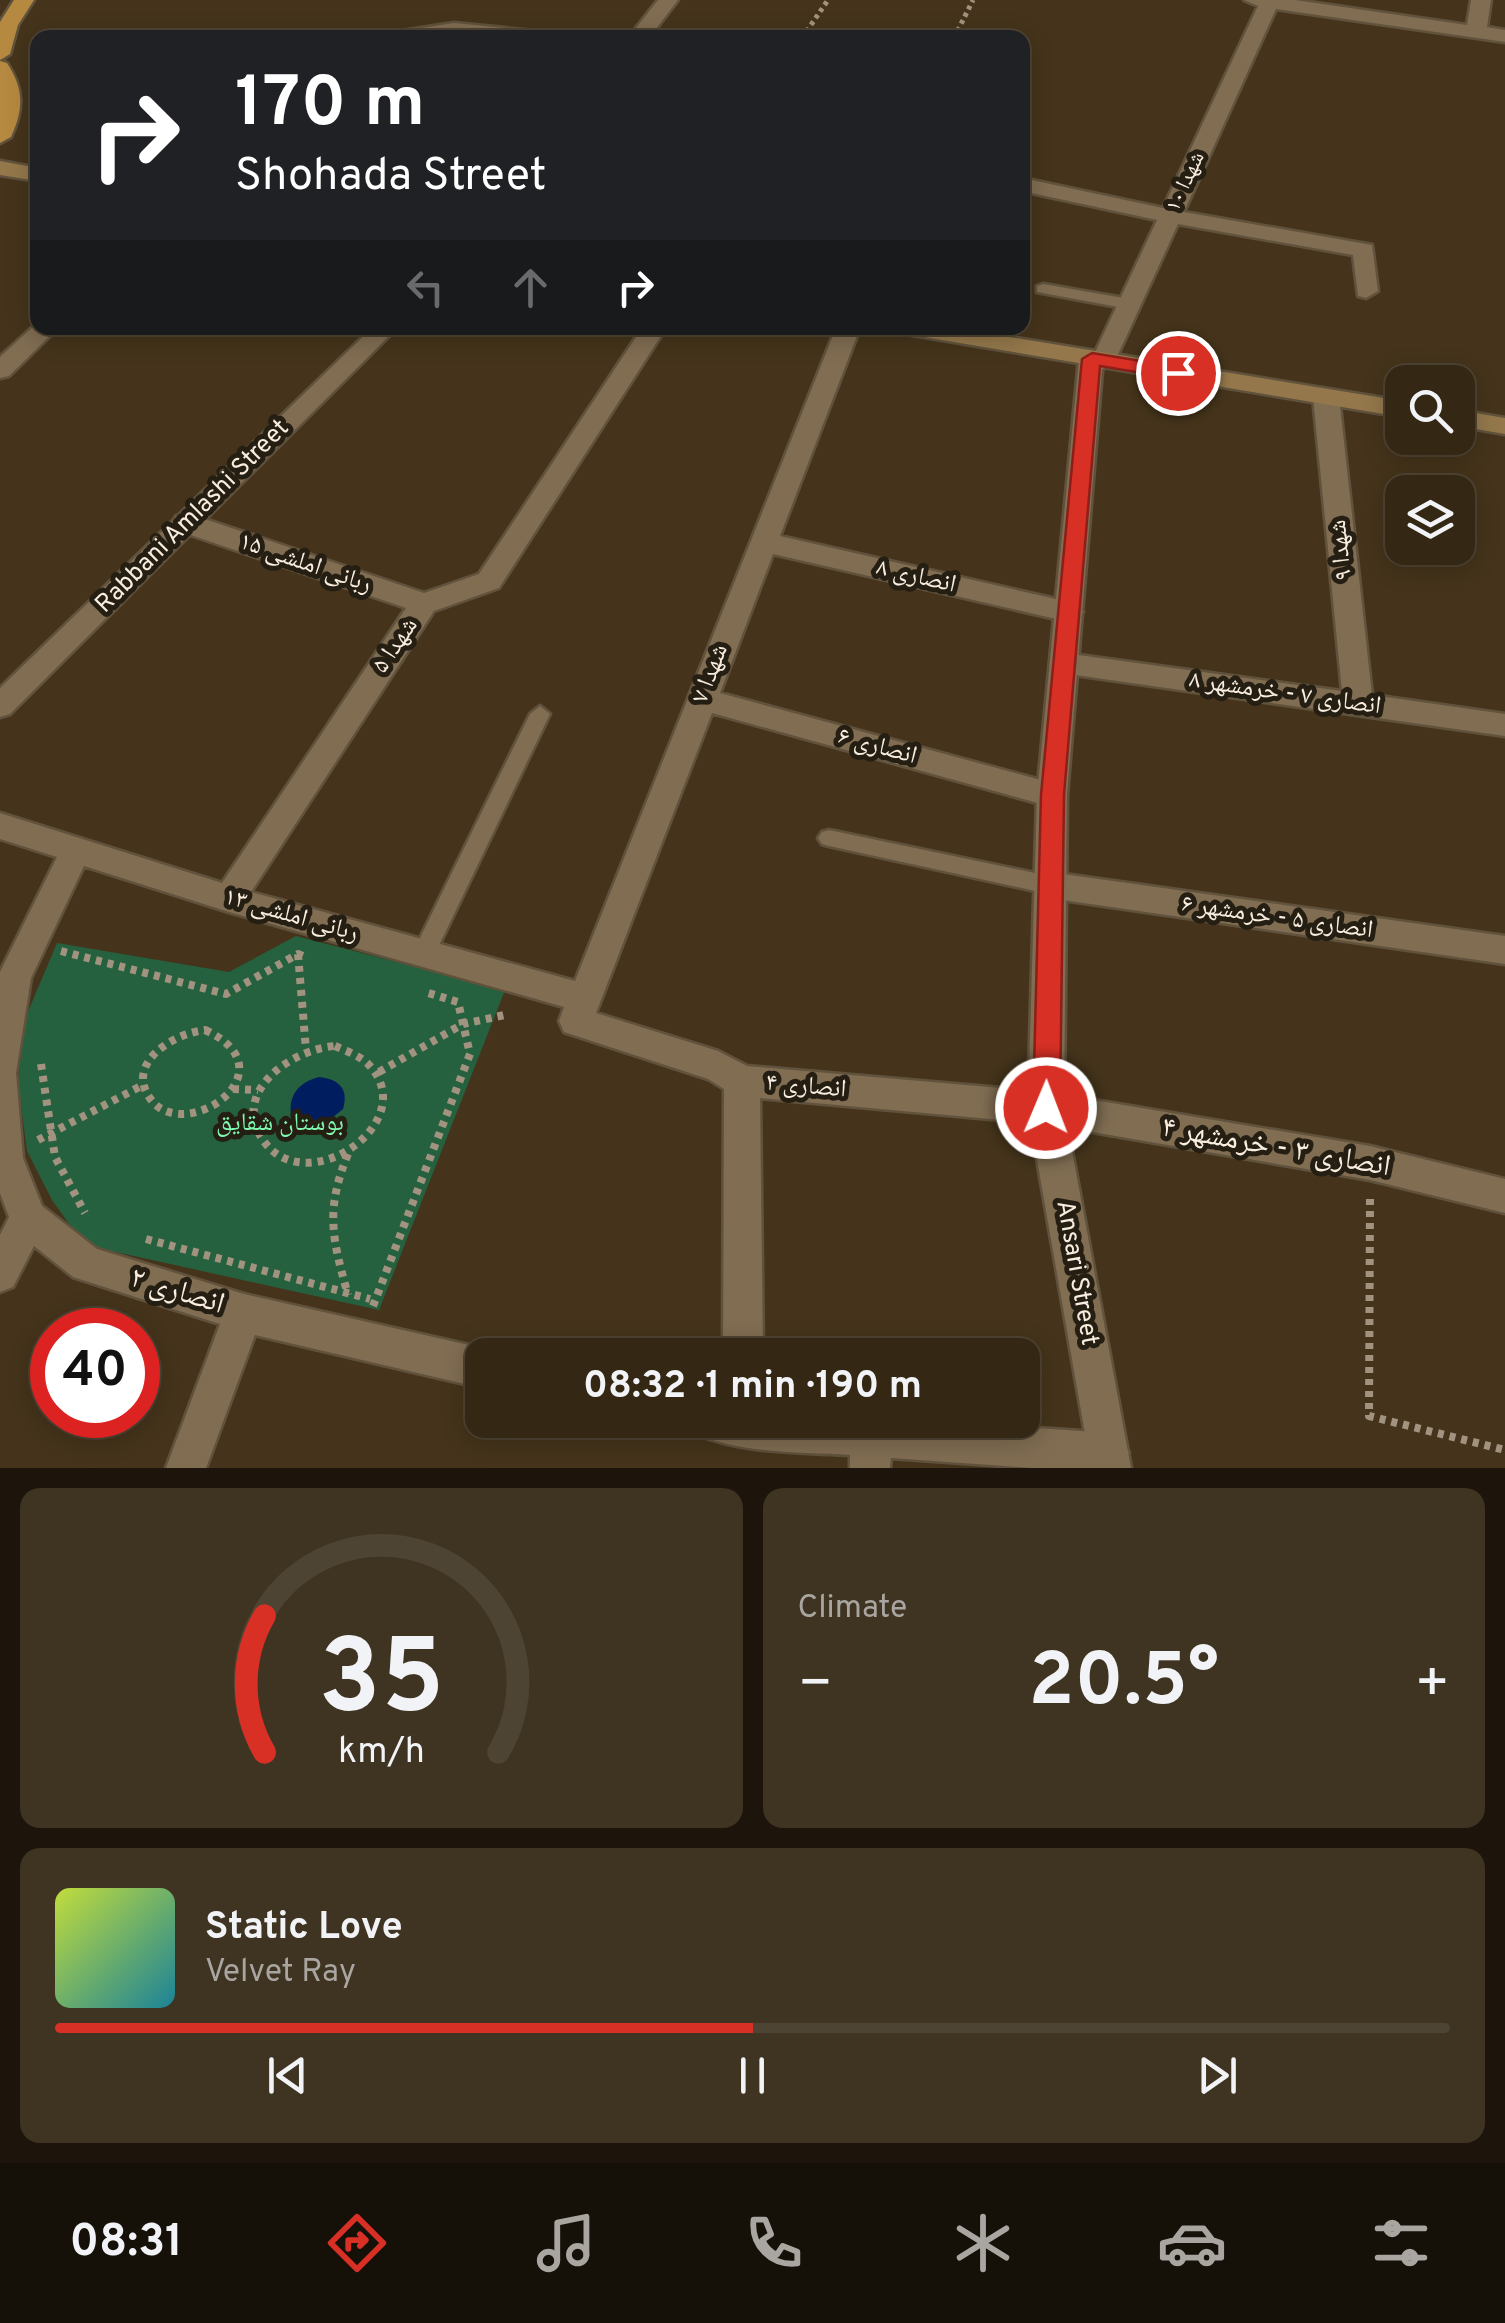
<!DOCTYPE html>
<html lang="en">
<head>
<meta charset="utf-8">
<style>
	body { margin:0; font-family:Overpass,"Noto Naskh Arabic",sans-serif; background:#3f3322; color:#f1f3f6; height:100vh; display:flex; flex-direction:column; font-size:38px; white-space:nowrap }
	* { box-sizing:border-box; margin:0 }
	p { font-size:32px; color:#a9a5a0 }
	.icon { flex:none; width:55px; height:55px; fill:none; stroke:currentColor; stroke-width:2; stroke-linecap:round; stroke-linejoin:round }
	.map { position:relative; height:1468px; overflow:hidden }
	.panel { display:flex; flex-direction:column; gap:20px; padding:20px; background:#1d150b; flex:1 }
	.panel>* { flex:none }
	.top-card { position:absolute; left:30px; top:30px; width:1000px; height:305px; border-radius:20px; box-shadow:0 5px 25px #0003,0 0 0 2px #4e4434; background:#202124; color:#fff; overflow:hidden }
	.fabs { position:absolute; left:1385px; top:365px; display:grid; gap:20px }
	.fabs a { display:grid; place-items:center; width:90px; height:90px; border-radius:20px; background:#342714; box-shadow:0 5px 25px #0003,0 0 0 2px #4e4434; font-size:50px }
	.speed { position:absolute; left:30px; top:1308px; display:flex; gap:20px; font-size:50px; font-weight:700; text-align:center }
	.speed>* { display:grid; place-content:center; width:130px; height:130px; border-radius:50%; background:#342714; box-shadow:0 5px 25px #0003,0 0 0 2px #4e4434; line-height:1 }
	.speed .limit { border:15px solid #d22; background:#fff; color:#111 }
	.pin { position:absolute; display:grid; place-items:center; width:85px; height:85px; color:#fff; margin:-42px; border:5px solid #fff; border-radius:50%; box-shadow:0 2px 10px #0007 }
	.me { position:absolute; width:110px; margin:-55px; rotate:1deg; stroke-linejoin:round; filter:drop-shadow(0 0 8px #0008) }
	.turn { display:flex; align-items:center; gap:35px; height:210px; padding:0 40px; font-size:45px }
	.turn .icon { width:130px; height:130px; stroke-width:2.5 }
	.turn b { display:block; font-size:70px; line-height:85px }
	.lanes { display:flex; align-items:center; height:95px; padding:0 40px; background:#0003; justify-content:center; gap:50px; direction:ltr }
	.lanes .off { opacity:.35 }
	.big { font-size:75px; font-weight:700; line-height:1.1 }
	.panel .tile { flex:1; display:flex; flex-direction:column; justify-content:center; gap:15px; min-width:0; padding:0 35px; border-radius:20px; background:#3f3322 }
	.panel .dial { align-items:center; gap:0 }
	.dial svg { height:260px; overflow:visible; fill:none; stroke:#4e4434; stroke-width:7; stroke-linecap:round; text-anchor:middle }
	.dial text { fill:#f1f3f6; stroke:none }
	.song { display:flex; align-items:center; gap:30px }
	.cover { width:120px; height:120px; border-radius:15px; background:linear-gradient(135deg,hsl(70 70% 55%),hsl(190 70% 35%)) }
	.played { height:10px; border-radius:5px; background:linear-gradient(90deg,#d93025 50%,#4e4434 50%) }
	.keys { display:flex; justify-content:space-around; direction:ltr }
	.heat { display:flex; justify-content:space-between; align-items:center; font-size:55px; direction:ltr }
	.panel .tiles { flex:1; display:grid; gap:20px; grid-template-columns:1fr 1fr }
	.tile:last-child { grid-column:span 2 }
	.trip { position:absolute; left:465px; top:1338px; width:575px; height:100px; border-radius:20px; background:#342714; box-shadow:0 5px 25px #0003,0 0 0 2px #4e4434; font-weight:700; line-height:100px; text-align:center }
	.dock { display:flex; height:160px; justify-content:space-around; align-items:center; background:#151008; color:#a9a5a0 }
	.dock .icon { width:70px; height:70px }
	.dock .selected { color:#d93025 }
	.dock b { font-size:45px; color:#f1f3f6 }
	.map>svg:first-child { display:block }
	.green { fill:#25613e }
	.water { fill:#001e5f }
	.lines { fill:none; stroke-linecap:round; stroke-linejoin:round }
	.service-casing { stroke:#60523c; stroke-width:5 }
	.minor-casing { stroke:#60523c; stroke-width:5 }
	.tertiary-casing { stroke:#60523c; stroke-width:5 }
	.secondary-casing { stroke:#60523c; stroke-width:5 }
	.trunk-casing { stroke:#60523c; stroke-width:5 }
	.path-far1 { stroke:#a1937f; stroke-width:5; stroke-dasharray:4 4; stroke-linecap:butt }
	.path { stroke:#a1937f; stroke-width:8; stroke-dasharray:6 6; stroke-linecap:butt }
	.service { fill:#806d52; fill-rule:evenodd }
	.minor { fill:#806d52; fill-rule:evenodd }
	.tertiary { fill:#806d52; fill-rule:evenodd }
	.secondary { fill:#94784b; fill-rule:evenodd }
	.trunk { fill:#b68940; fill-rule:evenodd }
	.route { fill:#d93025; stroke:#8d1f18; stroke-width:2.5 }
	.labels { text-anchor:middle; dominant-baseline:central; stroke-width:10; stroke-linejoin:round; paint-order:stroke }
	.far-street-label { font-size:22px; fill:#f8edde; stroke:#251e13 }
	.street-label { font-size:25px; fill:#f8edde; stroke:#251e13 }
	.park-label { font-size:25px; fill:#7ff9b0; stroke:#251e13 }
	.near-street-label { font-size:30px; fill:#f8edde; stroke:#251e13 }
</style>
</head>
<body>
<div class="map">
<svg width="1505" height="1468" viewBox="0 0 1505 1468">
	<rect width="100%" height="100%" fill="#45341b"/>
	<path class="green" d="M296,936L505,990L379,1310L84,1245L52,1200L27,1151L18,1083L24,1021L57,943L229,972Z"/>
	<path class="water" d="M319,1077C339,1079 349,1089 343,1109L321,1127L303,1126L291,1115C288,1094 300,1082 319,1077Z"/>
	<g class="lines">
		<defs>
			<path id="service" d="M1043,284L1129,299L1137,304L1129,309L1037,292V286Z
				M540,706L550,714L432,960L424,962L416,960L413,953L416,946L530,714Z
				M829,830L1049,876L1057,879L1060,885L1057,891L1049,894L829,846L822,844L818,838L822,832Z"/>
			<path id="minor" d="M658,0H678L649,38H628Z
				M1244,0H1295L1467,25L1471,0H1491L1487,27L1505,30V42L1276,9L1184,212L1372,245L1378,291L1366,298L1358,296L1353,255L1178,224L1115,361L1103,369L1094,366L1091,361L1157,220L1022,191V178L1163,208L1258,6Z
				M454,23L544,32L554,38H385L395,32Z
				M37,323L38,328H58L9,376L0,378V357Z
				M642,328H666L499,588L434,611L251,892L575,981L836,328H860L780,536L1069,602L1079,605L1083,612L1079,619L1069,622L773,554L720,693L1052,783L1063,786L1067,795L1063,804L1052,807L712,713L596,1013L718,1051L747,1066L1046,1092L1370,1146L1505,1179V1213L1370,1180L1046,1124L760,1098L763,1355H723L724,1089L708,1079L564,1032L559,1021L564,1007L229,912L84,866L31,978L16,1073L23,1158L42,1206L97,1249L244,1294L482,1348L496,1355H482V1388L255,1335L206,1468H166L220,1324L73,1277L34,1246L13,1287L0,1292V1235L9,1217L0,1193V972L57,857L0,839V813L222,883L406,608L176,530L173,523L176,516H196L424,593L479,574Z
				M1326,389L1339,397L1372,695L1505,714V736L1054,672L1050,664L1054,656L1064,653L1342,691L1313,397Z
				M1049,872L1505,936V964L1049,898L1038,894L1033,885L1038,876Z
				M690,1420H921L1109,1433L1123,1439L1129,1453L1122,1468H1033L891,1458L890,1468H850V1455C799,1452 744,1454 696,1434Z"/>
			<path id="tertiary" d="M372,328H397L10,714L0,717V688Z
				M1091,351L1103,359L1067,795L1064,1108L1131,1468H1091L1028,1108L1037,795L1079,359Z"/>
			<path id="secondary" d="M0,161L38,168V181L0,175Z
				M900,328H954L1402,401V417L912,335Z
				M1458,410L1505,418V434L1458,426Z"/>
			<path id="trunk" d="M14,0H34L18,25L10,54L0,60V22Z
				M0,61L7,63C24,89 24,109 11,137L0,143Z"/>
		</defs>
		<use href="#service" class="service-casing"/>
		<use href="#minor" class="minor-casing"/>
		<use href="#tertiary" class="tertiary-casing"/>
		<use href="#secondary" class="secondary-casing"/>
		<use href="#trunk" class="trunk-casing"/>
		<path class="path-far1" d="M802,38L828,0
			M954,38L973,0"/>
		<path class="path" d="M61,951L226,994L298,954L303,956
			M298,954L306,1050
			M205,1030C293,1070 188,1144 152,1101C122,1064 174,1033 205,1030Z
			M335,1046C346,1051 361,1056 369,1065C424,1123 302,1205 261,1137C232,1088 295,1049 335,1046Z
			M41,1064L55,1157L85,1213
			M379,1072L463,1024L509,1014
			M233,1089L258,1090
			M38,1140L143,1085
			M348,1154C325,1210 332,1238 348,1295
			M1370,1199L1369,1416L1505,1450
			M146,1239L370,1299
			M373,1306L470,1054L458,1002L425,992"/>
		<use href="#service" class="service"/>
		<use href="#minor" class="minor"/>
		<use href="#tertiary" class="tertiary"/>
		<use href="#secondary" class="secondary"/>
		<use href="#trunk" class="trunk"/>
	</g>
	<path class="route" d="M1092,353L1178,367L1187,373L1178,379L1100,366L1064,795L1060,1108L1056,1117L1046,1120L1037,1117L1033,1108L1041,795L1082,359Z"/>
	<g class="labels">
		<g class="far-street-label">
			<text transform="translate(1186 182) rotate(-65)">شهدا ۱۰</text>
		</g>
		<g class="street-label">
			<text transform="translate(193 517) rotate(-45)">Rabbani Amlashi Street</text>
			<text transform="translate(1342 550) rotate(-96)">شهدا ۹</text>
			<text transform="translate(305 564) rotate(19)">ربانی املشی ۱۵</text>
			<text transform="translate(916 577) rotate(13)">انصاری ۸</text>
			<text transform="translate(396 646) rotate(-56)">شهدا ۵</text>
			<text transform="translate(711 674) rotate(-69)">شهدا ۷</text>
			<text transform="translate(1285 694) rotate(8)">انصاری ۷ - خرمشهر ۸</text>
			<text transform="translate(877 747) rotate(15)">انصاری ۶</text>
			<text transform="translate(291 916) rotate(16)">ربانی املشی ۱۳</text>
			<text transform="translate(1277 918) rotate(8)">انصاری ۵ - خرمشهر ۶</text>
			<text transform="translate(806 1087) rotate(5)">انصاری ۴</text>
			<text transform="translate(1076 1273) rotate(80)">Ansari Street</text>
		</g>
		<g class="park-label">
			<text x="280" y="1124">بوستان شقایق</text>
		</g>
		<g class="near-street-label">
			<text transform="translate(1276 1148) rotate(10)">انصاری ۳ - خرمشهر ۴</text>
			<text transform="translate(177 1292) rotate(17)">انصاری ۲</text>
		</g>
	</g>
</svg>
<div class="fabs">
<a><svg class="icon" aria-label="search" viewBox="0 0 24 24"><circle cx="10" cy="10" r="6"/><path d="M15 15l6 6"/></svg></a>
<a><svg class="icon" aria-label="layers" viewBox="0 0 24 24"><path d="M12 4l9 5-9 5-9-5zM3 14l9 5 9-5"/></svg></a>
</div>
<div class="speed"><div class="limit">40</div></div>
<div class="pin" style="left:1178px;top:373px;background:#d93025"><svg class="icon" aria-label="arrive" viewBox="0 0 24 24"><path d="M6 21V4h12l-3 4 3 4H6"/></svg></div>
<svg class="me" style="left:1046px;top:1108px" viewBox="-20 -20 40 40"><circle r="17" fill="#d93025" stroke="#fff" stroke-width="3"/><path d="M0-11L8 9 0 5-8 9z" fill="#fff"/></svg>
<div class="trip">08:32 · 1 min · 190 m</div>
<div class="top-card">
<div class="turn"><svg class="icon" aria-label="right" viewBox="0 0 24 24"><path d="M7 20v-9h11M14 6l5 5-5 5"/></svg><div><b>170 m</b>Shohada Street</div></div>
<div class="lanes"><svg class="icon off" aria-label="left" viewBox="0 0 24 24"><path d="M17 20v-9H6M10 6l-5 5 5 5"/></svg><svg class="icon off" aria-label="ahead" viewBox="0 0 24 24"><path d="M12 20V5M6 11l6-6 6 6"/></svg><svg class="icon" aria-label="right" viewBox="0 0 24 24"><path d="M7 20v-9h11M14 6l5 5-5 5"/></svg></div>
</div>
</div>
<section class="panel">
<div class="tiles">
<div class="tile dial"><svg viewBox="0 0 100 80">
<path d="M14 69A42 42 0 1 1 86 69"/>
<path d="M14 69A42 42 0 0 1 14 27" stroke="#d93025"/>
<text x="50" y="56" font-size="32" font-weight="700">35</text>
<text x="50" y="72" font-size="11">km/h</text>
</svg></div>
<div class="tile"><p>Climate</p>
<div class="heat"><a>−</a><b class="big">20.5°</b><a>+</a></div>
</div>
<div class="tile">
<div class="song"><i class="cover"></i><div><b>Static Love</b><p>Velvet Ray</p></div></div>
<div class="played"></div>
<div class="keys"><svg class="icon" aria-label="previous" viewBox="0 0 24 24"><path d="M18 5L8 12l10 7zM5 5v14"/></svg><svg class="icon" aria-label="pause" viewBox="0 0 24 24"><path d="M8 5v14M16 5v14"/></svg><svg class="icon" aria-label="next" viewBox="0 0 24 24"><path d="M6 5l10 7-10 7zM19 5v14"/></svg></div>
</div>
</div>
</section>
<nav class="dock">
<b>08:31</b>
<svg class="icon selected" aria-label="directions" viewBox="0 0 24 24"><path d="M12 3l9 9-9 9-9-9zM9 14v-3h6M13 9l2 2-2 2"/></svg>
<svg class="icon" aria-label="music" viewBox="0 0 24 24"><path d="M9 18V5l10-2v13"/><circle cx="6" cy="18" r="3"/><circle cx="16" cy="16" r="3"/></svg>
<svg class="icon" aria-label="phone" viewBox="0 0 24 24"><path d="M5 4h4l2 5-3 2q2 4 5 5l2-3 5 2v4C11 20 4 13 5 4z"/></svg>
<svg class="icon" aria-label="climate" viewBox="0 0 24 24"><path d="M12 3v18M4 7l16 10M4 17L20 7"/></svg>
<svg class="icon" aria-label="car" viewBox="0 0 24 24"><path d="M5 17H2v-5l4-1 3-4h7l3 4 3 1v5h-3M9 17h6M6 11h13"/><circle cx="7" cy="17" r="2"/><circle cx="17" cy="17" r="2"/></svg>
<svg class="icon" aria-label="filters" viewBox="0 0 24 24"><path d="M4 7h16M4 17h16"/><circle cx="9" cy="7" r="2"/><circle cx="15" cy="17" r="2"/></svg>
</nav>
</body>
</html>
